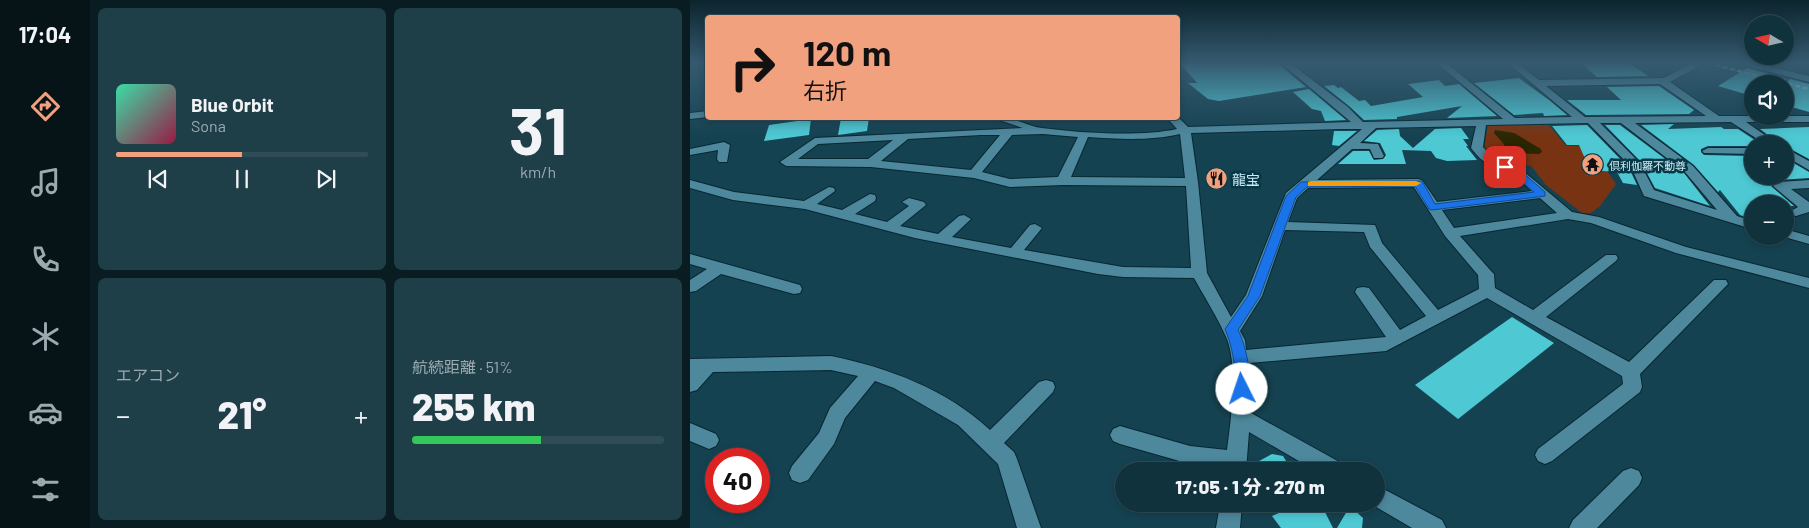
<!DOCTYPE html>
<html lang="ja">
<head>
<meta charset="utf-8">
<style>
	body { margin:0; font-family:Barlow,"Noto Sans JP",sans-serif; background:#1e3e48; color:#f1f3f6; height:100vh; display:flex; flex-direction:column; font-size:19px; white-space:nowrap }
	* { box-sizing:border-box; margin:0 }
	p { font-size:16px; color:#9caab0 }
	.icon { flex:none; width:28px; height:28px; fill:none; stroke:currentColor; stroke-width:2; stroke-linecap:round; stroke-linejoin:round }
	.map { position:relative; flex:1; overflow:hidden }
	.sheet { display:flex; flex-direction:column; gap:8px; padding:8px; background:#091c22; width:600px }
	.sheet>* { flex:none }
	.top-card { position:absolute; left:15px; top:15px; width:475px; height:105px; border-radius:5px; box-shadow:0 2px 8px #0003,0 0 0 1px #304d57; background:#f2a17e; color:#111; overflow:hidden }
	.needle { width:32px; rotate:279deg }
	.tools { position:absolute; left:1054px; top:15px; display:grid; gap:10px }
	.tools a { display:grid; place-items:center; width:50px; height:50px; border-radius:50%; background:#10323d; box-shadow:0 2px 8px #0003,0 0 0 1px #304d57; font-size:25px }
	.speed { position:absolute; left:15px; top:448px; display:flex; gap:10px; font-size:25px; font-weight:700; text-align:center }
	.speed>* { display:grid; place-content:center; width:65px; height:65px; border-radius:50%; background:#10323d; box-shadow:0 2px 8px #0003,0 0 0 1px #304d57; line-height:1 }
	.speed .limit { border:8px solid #d22; background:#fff; color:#111 }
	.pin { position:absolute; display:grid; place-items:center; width:42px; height:42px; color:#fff; margin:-21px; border-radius:10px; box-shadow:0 2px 8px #0006 }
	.me { position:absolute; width:55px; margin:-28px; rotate:356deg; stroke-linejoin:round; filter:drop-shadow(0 0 4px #0008) }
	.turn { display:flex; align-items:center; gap:18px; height:105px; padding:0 15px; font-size:22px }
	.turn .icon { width:65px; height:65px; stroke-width:2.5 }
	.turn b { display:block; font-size:35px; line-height:42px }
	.big { font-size:38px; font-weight:800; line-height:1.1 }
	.sheet .tile { flex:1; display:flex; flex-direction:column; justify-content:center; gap:8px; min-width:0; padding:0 18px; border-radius:8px; background:#1e3e48 }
	.sheet .dial { align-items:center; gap:0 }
	.dial b { font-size:65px; line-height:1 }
	.song { display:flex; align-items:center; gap:15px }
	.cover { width:60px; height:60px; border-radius:8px; background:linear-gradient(135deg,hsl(160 70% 55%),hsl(340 70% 35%)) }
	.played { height:5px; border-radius:2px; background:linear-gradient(90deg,#f2a17e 50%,#304d57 50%) }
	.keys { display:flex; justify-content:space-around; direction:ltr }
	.heat { display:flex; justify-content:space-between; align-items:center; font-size:28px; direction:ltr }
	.charge { height:8px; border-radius:4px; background:linear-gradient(90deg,#34c759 51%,#304d57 0) }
	.sheet .tiles { flex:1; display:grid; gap:8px; grid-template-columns:repeat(2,1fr) }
	.trip { position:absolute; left:425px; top:462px; width:270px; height:50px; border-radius:25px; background:#10323d; box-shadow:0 2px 8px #0003,0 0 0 1px #304d57; font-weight:800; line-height:50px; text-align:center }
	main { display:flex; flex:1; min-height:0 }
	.tabs { display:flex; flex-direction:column; width:90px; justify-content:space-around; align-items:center; background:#061418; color:#9caab0 }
	.tabs .icon { width:35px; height:35px }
	.tabs .on { color:#f2a17e }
	.tabs b { font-size:22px; color:#f1f3f6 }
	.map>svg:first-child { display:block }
	.green { fill:#783412 }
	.water { fill:#2b2702 }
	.building { fill:#4ec9d4 }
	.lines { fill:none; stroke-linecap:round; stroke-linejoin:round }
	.minor-casing { stroke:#072732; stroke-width:2 }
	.minor { fill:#4e889d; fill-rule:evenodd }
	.rail { stroke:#b4d3df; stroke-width:2.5; stroke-dasharray:5 2.5; stroke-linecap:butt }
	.route { fill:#1a73e8; stroke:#114b97 }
	.slow { fill:#f59e0b }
	.labels { text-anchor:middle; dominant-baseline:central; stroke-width:5; stroke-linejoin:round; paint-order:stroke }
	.far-poi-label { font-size:11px; fill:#cdeaf6; stroke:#073846; text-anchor:start }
	.poi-label { font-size:14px; fill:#cdeaf6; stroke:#073846; text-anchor:start }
</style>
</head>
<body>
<main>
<nav class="tabs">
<b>17:04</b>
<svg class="icon on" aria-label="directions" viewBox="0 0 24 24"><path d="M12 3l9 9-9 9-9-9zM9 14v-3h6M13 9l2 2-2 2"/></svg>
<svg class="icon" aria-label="music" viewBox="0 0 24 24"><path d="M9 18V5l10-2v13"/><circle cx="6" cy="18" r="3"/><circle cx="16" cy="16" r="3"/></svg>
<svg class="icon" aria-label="phone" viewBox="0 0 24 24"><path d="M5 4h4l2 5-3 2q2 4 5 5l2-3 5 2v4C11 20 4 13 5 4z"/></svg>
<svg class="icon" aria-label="climate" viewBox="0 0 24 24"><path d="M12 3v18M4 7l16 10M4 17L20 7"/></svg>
<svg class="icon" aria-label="car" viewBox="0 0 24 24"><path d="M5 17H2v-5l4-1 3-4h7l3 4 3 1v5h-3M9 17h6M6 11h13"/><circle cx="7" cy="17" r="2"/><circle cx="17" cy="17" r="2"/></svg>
<svg class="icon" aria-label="filters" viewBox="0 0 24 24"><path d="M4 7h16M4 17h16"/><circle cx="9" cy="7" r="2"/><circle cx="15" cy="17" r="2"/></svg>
</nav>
<section class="sheet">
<div class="tiles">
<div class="tile">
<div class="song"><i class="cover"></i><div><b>Blue Orbit</b><p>Sona</p></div></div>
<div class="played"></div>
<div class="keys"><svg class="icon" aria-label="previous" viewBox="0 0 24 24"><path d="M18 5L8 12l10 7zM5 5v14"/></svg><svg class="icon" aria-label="pause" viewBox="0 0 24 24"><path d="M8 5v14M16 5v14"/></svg><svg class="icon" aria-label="next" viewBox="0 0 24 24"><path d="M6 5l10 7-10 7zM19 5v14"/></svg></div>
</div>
<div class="tile dial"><b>31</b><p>km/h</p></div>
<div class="tile"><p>エアコン</p>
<div class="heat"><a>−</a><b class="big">21°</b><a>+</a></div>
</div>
<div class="tile"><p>航続距離 · 51%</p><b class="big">255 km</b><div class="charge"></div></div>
</div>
</section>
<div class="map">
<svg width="1119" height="528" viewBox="0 0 1119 528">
	<rect width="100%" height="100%" fill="#154251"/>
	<path class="green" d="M798,125H859L876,146H900L926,184L910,206L901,213H892L856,185L842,167L824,160H810L794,148Z"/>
	<path class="water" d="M805,130L824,133L851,149L852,152L849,154L819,153L813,143L804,133Z"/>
	<path class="building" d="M490,63H587L616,87L529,101L518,99L498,83H507Z
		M891,63H939L958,76L907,77Z
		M1057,68L1096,79L1095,83L1100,79L1119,84V112L1095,105V84H1062V96L1028,86Z
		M829,78L859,100L877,115L854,116L853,113L824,115L784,83Z
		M749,80L755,86L769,84L807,116L757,118L772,106L707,117V119L674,120L659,106L634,86L644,85L648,88L651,87L669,101L675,100L681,106L733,97L718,84Z
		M969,86L1004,110L999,114L896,115L877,100H931L917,87Z
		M619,89L656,120L635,121L631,111L622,109L603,92Z
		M151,118H179L177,131L148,135Z
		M121,119L119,135L74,141L79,125Z
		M984,124L978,129L1031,127L1034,129H1048L1071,144H1062V146H1018L1011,149V152L1014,155L1062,156V176H1095V158L1119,172V178L1089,180L1081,186L1104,206H1095V204H1062V219L1050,215L1030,190L1028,192L1004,165L951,125Z
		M897,125L939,168L947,185L933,183L927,172L900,170L889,145H877L862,126Z
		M915,125H930L994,173L1020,206L965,188L951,162Z
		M1119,127V159L1095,146V144H1090L1070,129Z
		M771,128L779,139H773L778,146H776L787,160L757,161L746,158L741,151L712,150L716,164H648L663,151H679L684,160L693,159L696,155L690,143L674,141L687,130L709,129L710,136L723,148L745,129Z
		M644,131H667L649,146L642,145Z
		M822,317L864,343L768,419L725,385Z
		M582,454L593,456L602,471H558V467Z
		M587,504H631L643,528H591L582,516L591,512Z
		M660,506L673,518L672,528H647Z"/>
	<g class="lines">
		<defs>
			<path id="minor" d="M0,63H5L0,66Z
				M591,63H600L658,107L673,122L813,119L747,63H756L825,118L882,117L818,63H827L849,80L974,78L998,65L997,63H1008L1009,65L1008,67L980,82L1029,116H1119V122H1056L1088,144H1075L1041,122L945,123L1003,166L1047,216L1062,221V229L954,196L941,167L898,123L796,125L793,147L803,158L826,165L882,212L909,217L996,247L1119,278V288L986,253L901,223L878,219L770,236L801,271L804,274L805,288L843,310L916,255H926L928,258L926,261L856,317L939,362L1024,280H1036L1038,284L950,374L952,387L950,392L862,461L855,464L848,461L845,455L848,449L933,384L932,376L797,298L696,351L559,363L561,375V413L653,464L656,471H626L559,432L556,471H534L535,468L500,464L430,444L423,441L420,435L423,429L430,426L500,446L537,450C541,419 548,368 537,339C528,318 515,298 504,278L433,277L408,274L225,238L115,209L43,200L0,188V180L44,192L114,201L139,187L144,188L145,191L127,204L152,210L180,194L185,195L186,198L185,201L165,214L197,222L219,206L212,202L219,198L234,202L236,205L210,226L248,234L269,216L274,215L281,219L262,237L321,248L340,225L345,224L352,228L334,250L433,267L501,268L496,186L373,185L320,187L284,178L181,167L96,166L90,162L125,138L333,128L309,120L308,118C328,118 337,126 352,128C390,133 450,137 487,129L477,118L488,117L498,127L661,122ZM970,84L1016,116L895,117L856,86ZM910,123H931L995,172L1027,210L964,190L950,163ZM786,126L781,148C797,169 799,161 817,170C826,175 834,185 842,191L747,202L732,180L728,179L627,180L662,149H680L684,158H692L694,156L688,144L670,143L686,128ZM651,129H672L596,193L556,295L541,317L517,273L508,182L501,133ZM353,134L388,137L368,177L320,179L292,172L322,135ZM490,134L495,178L381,177L398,137C428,139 461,141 490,134ZM291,135H310L281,170L191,161L218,139ZM203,140L178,159H108L128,144ZM724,187L755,236L788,275L789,289L748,310L692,243L685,225L598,222L607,198L618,188ZM850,198L867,213L764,228L752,210ZM595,230L674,232L680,247L736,316L710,330L679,288L673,287L667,288L665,292L696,337L556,350L555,340L550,331L572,296Z
				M1052,63H1066L1119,76V82L1053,65Z
				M18,111V117L0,119V113Z
				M34,142L40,145L37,162H29L27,159L28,150L0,155V149Z
				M1018,148H1062V154L1014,153L1012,151Z
				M1095,148L1119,161V170L1095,156Z
				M1119,180V188L1101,189L1119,202V212L1106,216L1101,215L1099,212L1108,207L1083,186L1089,182Z
				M1095,229L1119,236V244L1091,236H1095Z
				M0,254L110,285L112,289L110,293L104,294L31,274L6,291L0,292V280L17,269L0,264Z
				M141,356C199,368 256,389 300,430L349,382L356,380L363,382L365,387L363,392L314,443L324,452L327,459L351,528H327L308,464L268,425L204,388L185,381L155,418L144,444L118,480L110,483L102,480L99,473L102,466L129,433L140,408L168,376L141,370L23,372L7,390L0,392V359Z
				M0,423L26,434L29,440L26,446L19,449L0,441Z
				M941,468L949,471L952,478L949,485L907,528H879L883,520L933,471Z
				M686,485L752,520L756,528H722L681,504H686Z
				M530,504H552L550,528H526Z"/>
		</defs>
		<use href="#minor" class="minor-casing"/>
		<use href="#minor" class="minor"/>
		<path class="rail" d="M1018,63L1119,89"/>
	</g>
	<linearGradient id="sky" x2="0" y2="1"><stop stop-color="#0c242d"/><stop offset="0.46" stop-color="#355a70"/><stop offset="1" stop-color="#355a70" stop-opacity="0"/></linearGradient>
	<rect width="1119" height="137" fill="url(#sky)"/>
	<path class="route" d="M815,164L825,166L855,192V196L742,210L739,209L725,186L617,187L606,197L570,296L548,330C555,343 564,379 557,393L552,395L547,393C544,387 546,380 545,373C544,358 541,343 535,329L558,296L596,196L611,182L728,181H732L745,204L844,192L818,170L812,169V165Z"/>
	<path class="slow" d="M621,181H726L731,183L726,186H618V182Z"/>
	<defs>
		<symbol id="temple-disc" viewBox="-11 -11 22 22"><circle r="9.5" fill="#f2a17e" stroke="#073846"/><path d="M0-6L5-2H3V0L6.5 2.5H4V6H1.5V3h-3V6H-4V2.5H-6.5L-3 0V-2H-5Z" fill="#111"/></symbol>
		<symbol id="restaurant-disc" viewBox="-11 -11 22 22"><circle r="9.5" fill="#f2a17e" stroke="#073846"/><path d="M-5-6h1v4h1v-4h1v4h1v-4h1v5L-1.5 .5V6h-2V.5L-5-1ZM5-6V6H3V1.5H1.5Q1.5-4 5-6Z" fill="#111"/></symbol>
	</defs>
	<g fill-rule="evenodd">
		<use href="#temple-disc" x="890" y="152" width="25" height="25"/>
		<use href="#restaurant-disc" x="514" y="166" width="25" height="25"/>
	</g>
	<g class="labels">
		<g class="far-poi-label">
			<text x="919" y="165">倶利伽羅不動尊</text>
		</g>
		<g class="poi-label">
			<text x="542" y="179">龍宝</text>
		</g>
	</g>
</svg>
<div class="tools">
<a><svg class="needle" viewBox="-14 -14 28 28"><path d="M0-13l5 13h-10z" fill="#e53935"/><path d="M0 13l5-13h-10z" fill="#9caab0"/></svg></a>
<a><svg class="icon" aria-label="sound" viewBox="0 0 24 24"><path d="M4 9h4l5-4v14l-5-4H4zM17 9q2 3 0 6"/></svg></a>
<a>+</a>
<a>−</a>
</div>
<div class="speed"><div class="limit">40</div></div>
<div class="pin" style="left:815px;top:167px;background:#d93025"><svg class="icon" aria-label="arrive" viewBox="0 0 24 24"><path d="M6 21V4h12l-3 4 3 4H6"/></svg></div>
<svg class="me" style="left:552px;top:389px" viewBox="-20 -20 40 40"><circle r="19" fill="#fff"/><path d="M0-13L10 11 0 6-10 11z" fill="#1a73e8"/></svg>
<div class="trip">17:05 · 1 分 · 270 m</div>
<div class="top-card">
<div class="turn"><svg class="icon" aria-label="right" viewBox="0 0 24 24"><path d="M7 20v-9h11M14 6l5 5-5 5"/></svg><div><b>120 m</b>右折</div></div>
</div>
</div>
</main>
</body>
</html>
